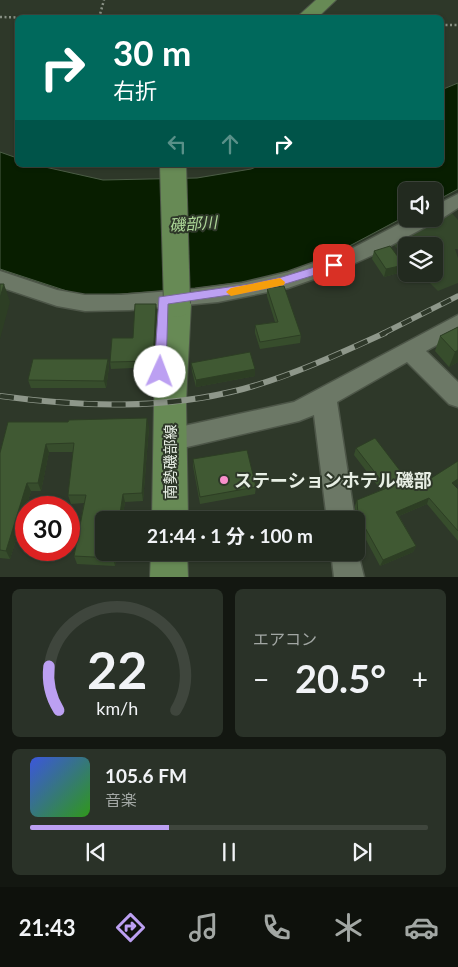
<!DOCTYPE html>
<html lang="ja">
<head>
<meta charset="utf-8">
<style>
	body { margin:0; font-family:Lato,"Noto Sans JP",sans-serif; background:#2a3228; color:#f1f3f6; height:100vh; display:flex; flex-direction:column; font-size:19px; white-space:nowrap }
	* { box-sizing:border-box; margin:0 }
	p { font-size:16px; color:#a2a7a4 }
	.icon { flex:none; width:28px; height:28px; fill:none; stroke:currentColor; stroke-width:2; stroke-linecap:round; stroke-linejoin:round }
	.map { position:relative; height:577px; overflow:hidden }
	.drawer { display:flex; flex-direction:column; gap:12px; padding:12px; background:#131711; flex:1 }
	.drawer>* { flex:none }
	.top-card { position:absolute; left:15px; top:15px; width:429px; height:152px; border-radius:8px; box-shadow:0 1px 4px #0004,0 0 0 1px #3f463d; background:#00695c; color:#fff; overflow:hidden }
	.controls { position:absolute; left:398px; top:182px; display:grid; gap:10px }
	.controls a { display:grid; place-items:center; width:45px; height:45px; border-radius:8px; background:#222a1f; box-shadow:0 1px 4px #0004,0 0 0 1px #3f463d; font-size:25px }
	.speed { position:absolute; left:15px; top:496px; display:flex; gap:10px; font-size:25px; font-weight:700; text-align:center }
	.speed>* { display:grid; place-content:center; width:65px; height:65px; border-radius:50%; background:#222a1f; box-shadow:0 1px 4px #0004,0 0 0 1px #3f463d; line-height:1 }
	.speed .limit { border:8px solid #d22; background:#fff; color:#111 }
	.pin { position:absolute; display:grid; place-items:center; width:42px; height:42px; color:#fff; margin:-21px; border-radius:10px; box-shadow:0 2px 8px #0006 }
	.me { position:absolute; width:55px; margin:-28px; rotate:2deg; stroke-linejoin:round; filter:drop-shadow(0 0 4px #0008) }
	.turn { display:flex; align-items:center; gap:18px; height:105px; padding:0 15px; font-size:22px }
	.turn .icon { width:65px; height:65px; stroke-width:2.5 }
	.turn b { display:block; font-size:35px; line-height:42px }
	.lanes { display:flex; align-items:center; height:48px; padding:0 15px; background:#0003; justify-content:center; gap:25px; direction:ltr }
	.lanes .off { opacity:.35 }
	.big { font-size:38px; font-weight:700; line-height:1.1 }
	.drawer .card { flex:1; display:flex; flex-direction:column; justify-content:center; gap:8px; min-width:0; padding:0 18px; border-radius:8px; background:#2a3228 }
	.drawer .dial { align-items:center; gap:0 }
	.dial svg { height:130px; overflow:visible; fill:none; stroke:#3f463d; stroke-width:7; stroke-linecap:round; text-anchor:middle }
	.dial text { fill:#f1f3f6; stroke:none }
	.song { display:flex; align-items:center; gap:15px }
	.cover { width:60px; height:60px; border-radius:8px; background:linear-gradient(135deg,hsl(230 70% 55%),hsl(110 70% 35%)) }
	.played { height:5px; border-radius:2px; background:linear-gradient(90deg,#bca0f2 35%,#3f463d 35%) }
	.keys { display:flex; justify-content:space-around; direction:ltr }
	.heat { display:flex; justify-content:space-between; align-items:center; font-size:28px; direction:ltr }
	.drawer .tiles { flex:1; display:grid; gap:12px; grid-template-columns:1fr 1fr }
	.card:last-child { grid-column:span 2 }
	.trip { position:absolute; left:95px; top:511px; width:270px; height:50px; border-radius:8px; background:#222a1f; box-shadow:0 1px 4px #0004,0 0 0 1px #3f463d; font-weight:700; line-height:50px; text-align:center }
	.menu { display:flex; height:80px; justify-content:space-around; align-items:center; background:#0e110c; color:#a2a7a4 }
	.menu .icon { width:35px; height:35px }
	.menu .current { color:#bca0f2 }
	.menu b { font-size:22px; color:#f1f3f6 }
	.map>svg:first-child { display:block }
	.green { fill:#34472b }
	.water { fill:#081e00; stroke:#4b5d45 }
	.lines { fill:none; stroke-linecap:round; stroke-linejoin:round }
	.street-casing { stroke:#4d5648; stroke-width:3 }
	.primary-casing { stroke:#4d5648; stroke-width:2 }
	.path { stroke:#889084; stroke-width:2.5; stroke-dasharray:2 2.5; stroke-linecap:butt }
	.street { fill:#6c7866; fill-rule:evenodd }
	.primary { fill:#678a55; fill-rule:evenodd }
	.rail-far1-casing { stroke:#8e978a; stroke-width:5.5 }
	.rail-casing { stroke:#8e978a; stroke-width:6 }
	.rail-far1 { stroke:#2e3829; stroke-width:4; stroke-dasharray:11; stroke-linecap:butt }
	.rail { stroke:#2e3829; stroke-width:4.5; stroke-dasharray:14; stroke-linecap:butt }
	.primary-bridge-casing { stroke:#4d5648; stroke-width:28; stroke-linecap:butt }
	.primary-bridge { stroke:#678a55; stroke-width:26 }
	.wall { fill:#374d2c }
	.shaded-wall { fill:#2d3e24 }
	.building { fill:#405933; stroke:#2d3e24 }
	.route { fill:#bca0f2; stroke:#7a689d }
	.slow { fill:#f59e0b }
	.poi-dot { fill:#f890cb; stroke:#2e3829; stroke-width:2 }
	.labels { text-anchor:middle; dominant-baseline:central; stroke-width:4; stroke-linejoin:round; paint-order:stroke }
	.street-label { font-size:15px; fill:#e8efe5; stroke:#2e3829 }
	.water-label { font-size:16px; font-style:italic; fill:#add798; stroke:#2e3829 }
	.near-poi-label { font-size:18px; font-weight:bold; fill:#e8efe5; stroke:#2e3829; text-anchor:start }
</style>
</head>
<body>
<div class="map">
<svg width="458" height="577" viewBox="0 0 458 577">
	<rect width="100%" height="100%" fill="#2e3829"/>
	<path class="green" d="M450,211L458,220V249H455L458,258V283L438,291L421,274H434V246H406V258L392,243Z"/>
	<path class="water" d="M458,83V189L434,202V191H406V216L321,261L296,270L250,281L191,289L92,296L73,293L0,269V152L17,158L18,165H36L103,180L197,178L251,169L261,165H441V90Z"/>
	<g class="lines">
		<defs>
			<path id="street" d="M458,194V208L441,219L433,220L431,224L375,254L340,270L288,288L218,302L130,310L85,311L57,306L0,287V271L57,290L85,295H121L195,289L242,283L288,272L349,250L409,219H434V206Z
				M458,315V333L426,351L458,382V407L449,404L407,362L337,402L355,520H327L314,415L299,421L170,451L161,448L157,440L161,432L170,429L294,402Z
				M356,545L364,577H334L331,552H356Z"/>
			<path id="primary" d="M316,0H336L317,18H296Z
				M177,294L187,297L191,304L186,402L188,520H152L154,402L163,304L167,297Z
				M151,552H187L188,577H150Z"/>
		</defs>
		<use href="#street" class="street-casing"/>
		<use href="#primary" class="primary-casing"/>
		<path class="path" d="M0,17L41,18
			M99,18L104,0
			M441,25H458"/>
		<use href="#street" class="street"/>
		<use href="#primary" class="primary"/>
		<defs>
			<path id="rail-far1" d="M382,334L458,296"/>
			<path id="rail" d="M0,396C81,407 163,410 243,389C291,376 339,354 385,333"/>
		</defs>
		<use href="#rail-far1" class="rail-far1-casing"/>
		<use href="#rail" class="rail-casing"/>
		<use href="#rail-far1" class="rail-far1"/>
		<use href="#rail" class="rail"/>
		<defs>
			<path id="primary-bridge" d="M173,165L177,304"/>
		</defs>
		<use href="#primary-bridge" class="primary-bridge-casing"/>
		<use href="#primary-bridge" class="primary-bridge"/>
	</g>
	<path class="wall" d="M374,251L404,265L402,272L384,277L372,259Z
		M267,288L301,335L300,343L260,349L255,333V325L275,322L267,296Z
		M157,311L154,367L111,369L110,362Z
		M458,327V362L449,367L435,351L440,336Z
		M108,359L109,367L106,388H31L28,380Z
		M191,363L255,369V376L196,387L192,371Z
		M8,422L149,427L143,501L125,502L122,520H104V552H117L115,566L77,564L74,556L84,503L71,504L68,495L73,452H49L41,491H31L10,559L0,558V453Z
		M356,448L414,489L455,486L458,489V541L427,504L399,516L416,546L413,552L380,566L356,521L355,506L357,500L381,490L354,455Z
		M193,459L256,487L255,494L200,504L193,466Z"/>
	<path class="shaded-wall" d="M404,265L402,272L384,277L386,269Z
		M4,284L10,302L0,339V298Z
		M156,304L157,311L154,367L153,361Z
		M458,350V362L449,367L455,352Z
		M108,359L109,367L106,388L104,381Z
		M255,369V376L196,387V380Z
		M147,418L149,427L143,501L142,493Z
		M46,444L49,452L41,491L38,483Z
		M458,479V484L449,489L452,483Z
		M27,483L31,491L10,559L6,551Z
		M123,494L125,502L122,520H119Z
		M429,498L427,504L394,518L396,512Z
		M416,546L413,552L380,566L383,560Z
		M114,552H117L115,566L113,558Z"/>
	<path class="building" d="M390,246L404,265L386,269L374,251Z
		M0,284H4L0,298Z
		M284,286L301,335L260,342L255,325L278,322L267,288Z
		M135,304H156L153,361L110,362L112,338H133Z
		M458,327V350L455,352L440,336Z
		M250,352L255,369L196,380L191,363Z
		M33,359H108L104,381L28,380Z
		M147,418L142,493L123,494L119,520H104V552H114L113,558L74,556L86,495H68L74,443L46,444L38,483H27L6,551L0,550V453L8,422H68L69,420Z
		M375,438L414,489L458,461V479L452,483L458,489V531L429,498L396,512L416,546L383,560L358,515L357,500L387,488L356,448Z
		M247,450L256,487L200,497L193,459Z"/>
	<path class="route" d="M334,261L338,262L339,265L338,268L282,285L250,292L168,304L166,372L164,376H156L154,372L159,297L250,284L282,277Z"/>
	<path class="slow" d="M280,278L285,282L284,285L231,296L226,292L231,288Z"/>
	<circle class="poi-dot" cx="224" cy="480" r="5"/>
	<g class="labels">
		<g class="street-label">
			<text transform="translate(170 462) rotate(-90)">南勢磯部線</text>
		</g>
		<g class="water-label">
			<text transform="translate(193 223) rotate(-4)">磯部川</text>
		</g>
		<g class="near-poi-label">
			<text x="234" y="480">ステーションホテル磯部</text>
		</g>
	</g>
</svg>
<div class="controls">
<a><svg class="icon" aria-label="sound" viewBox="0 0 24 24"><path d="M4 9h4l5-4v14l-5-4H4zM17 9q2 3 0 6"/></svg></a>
<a><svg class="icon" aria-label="layers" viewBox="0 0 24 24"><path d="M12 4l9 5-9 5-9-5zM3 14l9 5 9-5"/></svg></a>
</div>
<div class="speed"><div class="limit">30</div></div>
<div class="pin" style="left:334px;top:265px;background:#d93025"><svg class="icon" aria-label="arrive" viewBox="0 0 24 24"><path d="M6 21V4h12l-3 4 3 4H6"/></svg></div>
<svg class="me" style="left:160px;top:372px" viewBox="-20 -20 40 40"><circle r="19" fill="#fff"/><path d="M0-13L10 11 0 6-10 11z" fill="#bca0f2"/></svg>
<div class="trip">21:44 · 1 分 · 100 m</div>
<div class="top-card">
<div class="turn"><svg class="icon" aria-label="right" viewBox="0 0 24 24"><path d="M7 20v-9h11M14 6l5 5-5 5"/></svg><div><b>30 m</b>右折</div></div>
<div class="lanes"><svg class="icon off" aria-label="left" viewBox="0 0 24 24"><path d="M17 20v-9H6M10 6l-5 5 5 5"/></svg><svg class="icon off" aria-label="ahead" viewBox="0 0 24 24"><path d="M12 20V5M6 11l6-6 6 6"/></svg><svg class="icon" aria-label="right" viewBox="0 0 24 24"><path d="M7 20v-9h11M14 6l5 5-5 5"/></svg></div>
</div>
</div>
<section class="drawer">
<div class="tiles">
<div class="card dial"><svg viewBox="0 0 100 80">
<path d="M14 69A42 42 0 1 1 86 69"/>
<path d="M14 69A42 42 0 0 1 8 42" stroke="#bca0f2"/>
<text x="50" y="56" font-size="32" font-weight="700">22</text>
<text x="50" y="72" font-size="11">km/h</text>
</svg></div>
<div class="card"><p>エアコン</p>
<div class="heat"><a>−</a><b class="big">20.5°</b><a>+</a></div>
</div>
<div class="card">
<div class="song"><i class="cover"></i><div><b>105.6 FM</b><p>音楽</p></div></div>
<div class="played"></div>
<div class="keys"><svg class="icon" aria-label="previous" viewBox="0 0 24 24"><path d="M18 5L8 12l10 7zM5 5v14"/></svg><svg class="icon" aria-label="pause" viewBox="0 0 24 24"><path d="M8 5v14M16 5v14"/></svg><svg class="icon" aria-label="next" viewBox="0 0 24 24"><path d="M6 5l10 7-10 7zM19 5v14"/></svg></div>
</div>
</div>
</section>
<nav class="menu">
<b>21:43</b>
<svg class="icon current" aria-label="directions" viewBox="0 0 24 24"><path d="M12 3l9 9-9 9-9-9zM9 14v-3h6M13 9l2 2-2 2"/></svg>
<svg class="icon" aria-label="music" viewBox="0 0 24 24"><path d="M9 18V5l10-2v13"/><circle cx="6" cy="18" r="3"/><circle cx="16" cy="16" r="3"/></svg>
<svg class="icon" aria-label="phone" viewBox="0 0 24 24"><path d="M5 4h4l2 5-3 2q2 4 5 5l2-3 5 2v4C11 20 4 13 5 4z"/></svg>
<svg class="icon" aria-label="climate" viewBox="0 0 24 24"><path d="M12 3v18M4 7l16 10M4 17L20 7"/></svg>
<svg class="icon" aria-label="car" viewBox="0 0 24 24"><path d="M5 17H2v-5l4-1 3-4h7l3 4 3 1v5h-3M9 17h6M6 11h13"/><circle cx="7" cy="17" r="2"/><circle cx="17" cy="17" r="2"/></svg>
</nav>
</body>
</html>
